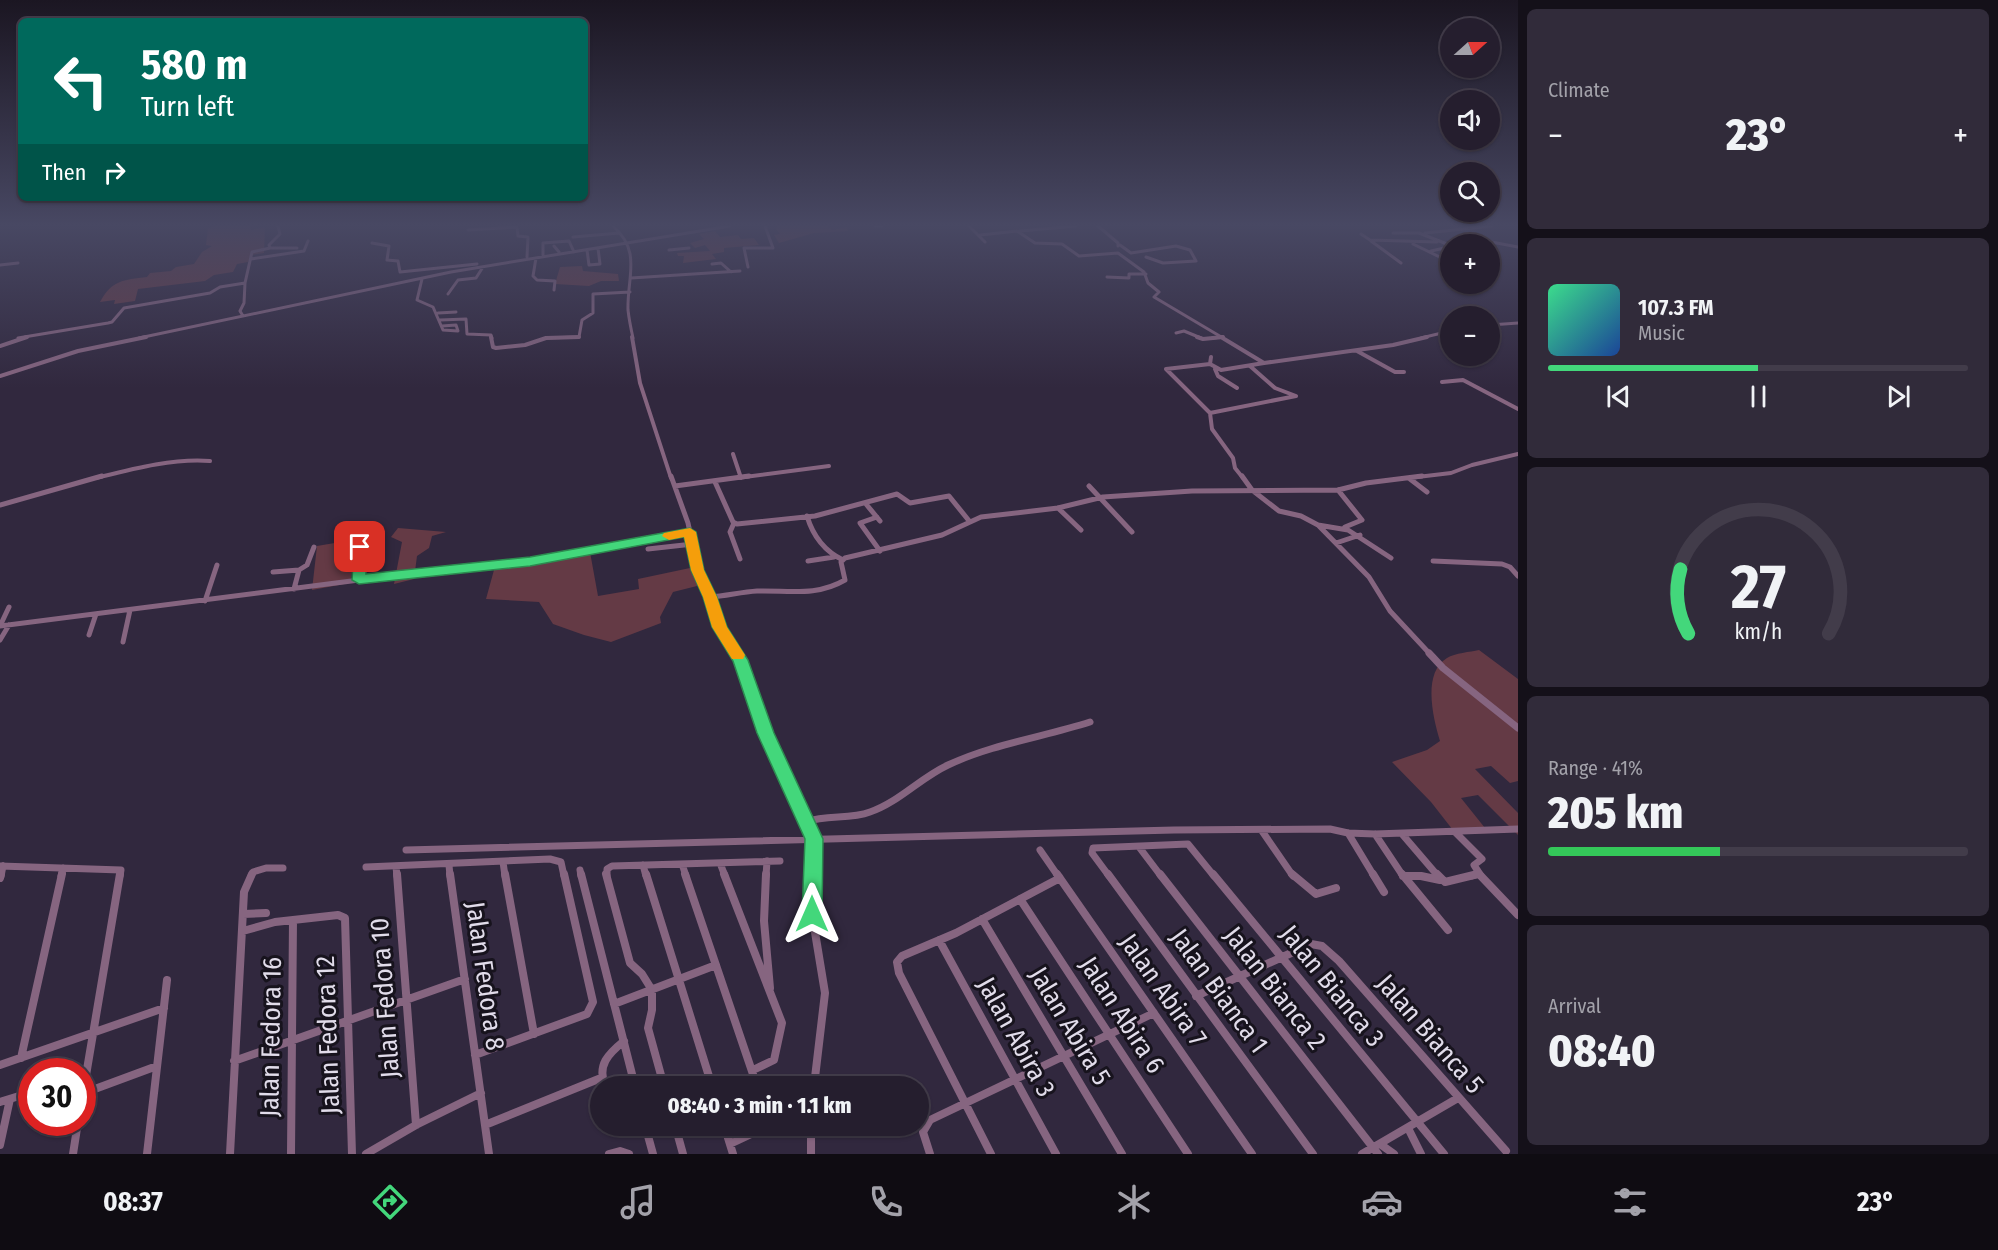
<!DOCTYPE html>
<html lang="en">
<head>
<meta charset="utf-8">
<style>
	body { margin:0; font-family:"Fira Sans Condensed",sans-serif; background:#312b3a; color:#f1f3f6; height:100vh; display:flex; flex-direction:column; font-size:22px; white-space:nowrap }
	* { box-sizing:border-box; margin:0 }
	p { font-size:20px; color:#a3a2aa }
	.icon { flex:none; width:33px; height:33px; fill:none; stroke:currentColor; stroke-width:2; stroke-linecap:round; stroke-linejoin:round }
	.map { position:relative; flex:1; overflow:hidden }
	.drawer { display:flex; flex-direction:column; gap:9px; padding:9px; background:#141019; width:480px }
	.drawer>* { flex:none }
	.top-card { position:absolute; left:18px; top:18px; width:570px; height:183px; border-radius:9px; box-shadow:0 2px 4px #0004,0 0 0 2px #423c4a; background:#00695c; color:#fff; overflow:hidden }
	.needle { width:39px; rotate:69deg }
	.buttons { position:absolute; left:1440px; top:18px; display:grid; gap:12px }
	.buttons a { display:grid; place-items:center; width:60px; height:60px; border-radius:50%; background:#251e2e; box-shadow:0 2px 4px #0004,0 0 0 2px #423c4a; font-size:30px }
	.speed { position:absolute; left:18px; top:1058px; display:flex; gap:12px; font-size:30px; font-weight:700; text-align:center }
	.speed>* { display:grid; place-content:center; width:78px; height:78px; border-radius:50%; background:#251e2e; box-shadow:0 2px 4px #0004,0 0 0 2px #423c4a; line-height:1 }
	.speed .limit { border:9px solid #d22; background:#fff; color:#111 }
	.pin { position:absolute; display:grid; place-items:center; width:51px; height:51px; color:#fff; margin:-26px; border-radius:12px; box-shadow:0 3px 9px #0006 }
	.me { position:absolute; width:66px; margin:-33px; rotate:0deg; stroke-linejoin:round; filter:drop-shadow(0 0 4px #0008) }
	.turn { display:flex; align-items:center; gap:21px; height:126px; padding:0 24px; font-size:27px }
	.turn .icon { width:78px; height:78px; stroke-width:2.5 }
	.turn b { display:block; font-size:42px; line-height:51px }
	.then { display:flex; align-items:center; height:57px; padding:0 24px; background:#0003; gap:12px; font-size:22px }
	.big { font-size:45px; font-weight:800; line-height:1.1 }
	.drawer .widget { flex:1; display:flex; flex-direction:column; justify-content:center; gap:9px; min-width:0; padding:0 21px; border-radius:9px; background:#312b3a }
	.drawer .dial { align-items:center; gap:0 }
	.dial svg { height:156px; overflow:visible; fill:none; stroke:#423c4a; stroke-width:7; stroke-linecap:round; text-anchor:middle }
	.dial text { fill:#f1f3f6; stroke:none }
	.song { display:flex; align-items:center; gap:18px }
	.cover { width:72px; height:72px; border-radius:9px; background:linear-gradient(135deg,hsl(150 70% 55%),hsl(220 70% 35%)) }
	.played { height:6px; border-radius:3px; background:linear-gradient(90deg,#43d77b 50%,#423c4a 50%) }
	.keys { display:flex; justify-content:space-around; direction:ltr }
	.heat { display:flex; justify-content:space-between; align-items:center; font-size:33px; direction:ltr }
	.charge { height:9px; border-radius:4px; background:linear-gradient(90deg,#34c759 41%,#423c4a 0) }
	.trip { position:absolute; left:590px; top:1076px; width:339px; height:60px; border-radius:30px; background:#251e2e; box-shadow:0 2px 4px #0004,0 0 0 2px #423c4a; font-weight:800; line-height:60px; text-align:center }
	.tab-bar { display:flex; height:96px; justify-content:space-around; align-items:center; background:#0f0c12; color:#a3a2aa }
	.tab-bar .icon { width:42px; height:42px }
	.tab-bar .selected { color:#43d77b }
	.tab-bar b { font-size:27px; color:#f1f3f6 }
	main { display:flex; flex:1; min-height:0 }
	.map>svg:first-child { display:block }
	.green { fill:#643a45 }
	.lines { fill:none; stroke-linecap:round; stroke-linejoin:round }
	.street-far4 { stroke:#866580; stroke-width:3 }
	.street-far3 { stroke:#866580; stroke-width:4 }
	.street-far2 { stroke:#866580; stroke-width:5 }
	.street-far1 { stroke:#866580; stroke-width:7 }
	.street { stroke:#866580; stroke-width:8 }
	.route { fill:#43d77b; stroke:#2c8c50; stroke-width:1.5 }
	.slow { fill:#f59e0b }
	.labels { text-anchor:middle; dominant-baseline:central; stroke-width:6; stroke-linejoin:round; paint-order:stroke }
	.near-street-label { font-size:26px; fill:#e1dcea; stroke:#17131d }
</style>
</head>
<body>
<main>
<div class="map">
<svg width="1518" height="1154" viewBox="0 0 1518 1154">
	<rect width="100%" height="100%" fill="#31283e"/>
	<path class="green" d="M216,226H254L250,227L251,230L265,227L264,253L251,255L248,262L237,264L233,272L214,275L205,281L138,289L135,301L114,304L115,300L100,302C112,280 123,280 147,277L150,273L171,271L176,267L194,264L202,252L212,246L206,245L208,228Z
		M777,226H828L832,230L847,227L848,231L814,233L779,243L774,235L780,234L776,229Z
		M715,231L720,237L738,235L741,239L754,238L759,245L724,248V252L712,254L716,259L683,263L684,256H678L677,253L710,251L705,245L695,248L690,243L704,239L699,234Z
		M582,266L583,271L618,274L619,281H601L589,286L555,284L560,267Z
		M398,528L446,532L432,536L429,548L417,556L414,579L394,584L402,542L391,537Z
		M358,539L350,583L312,590L317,546Z
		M590,552L598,596L639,589L638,579L690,568L701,585L673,592L660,617L661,623L611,642L584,635L553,624L539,602L486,599L494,570Z
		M1479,650L1518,679V781L1510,783L1491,766L1475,769L1518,813V835L1478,795L1461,798L1489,833L1456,834L1431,802L1392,762L1427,750L1440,741C1433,718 1422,673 1447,658C1455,653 1470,652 1479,650Z"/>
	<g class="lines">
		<path class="street-far4" d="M613,226C642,252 627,276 628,310C629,319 631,329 633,338
			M876,226H881
			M969,226L985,242
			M1098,226L1118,243V246
			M468,230L517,227L518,236L528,237L527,257
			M1020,231L1076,226
			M1393,233H1419L1447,244L1476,239L1518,247
			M1425,233L1492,226
			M1361,234L1370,240L1437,242
			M980,235L1017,231L1035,243L1062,244L1079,256L1118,253L1144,272L1148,283L1159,292L1154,297L1223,338
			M573,237L619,233
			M1371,241L1401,263
			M372,243L389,246L387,260L398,261L400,272L477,264
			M1413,244L1450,262
			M1120,245L1131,253L1176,246L1190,250L1196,261L1163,263L1146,257
			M554,246L559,252
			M270,248L269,245L280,234L278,226
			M587,250L589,265L600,264L598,248
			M669,250L689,248
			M1431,251L1449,247L1445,244
			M543,255V243L569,241L574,252
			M536,258L533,276L537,280L555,281L554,290
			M251,259L304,251L308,241
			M712,264L721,263L731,272
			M0,265L18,263
			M748,267L744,248H773L765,226
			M1107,277L1129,278V274H1146
			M631,278L740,271
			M422,279L417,300L433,307L443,330L458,331L456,325L442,326
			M448,294L458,280L476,278L483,267
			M438,313L456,312
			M243,316L240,311L244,303L245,283L252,252L270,248H297
			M440,320L466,319L467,334L491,335L492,338
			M1490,325L1518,323
			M1176,333L1184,331L1201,338
			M18,338L108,323L112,322L124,308L210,293L220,287L245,283
			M139,338L451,272L730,226
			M546,338L579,337L582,320L593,313V294L630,292
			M1212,338L1223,337
			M1421,338L1450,331"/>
		<path class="street-far3" d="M491,337L493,347L496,348L525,345L546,338L579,337
			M632,337L640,383L671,478
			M1197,337L1203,339L1223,337
			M0,346L27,337
			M1357,351L1395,372H1404
			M1211,357L1210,364L1221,370L1264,363L1221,337
			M1264,363L1393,345L1427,337
			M1210,364L1166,369L1210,413L1212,429L1233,458L1235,468L1243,478
			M1215,369L1218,376L1237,388
			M0,376L78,351L146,337
			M1442,382L1463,380L1518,409
			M1210,413L1296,396L1275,388L1250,366
			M733,454L741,478
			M96,478C132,469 173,458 210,461
			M737,478L829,466
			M1409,478L1451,473L1472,465L1518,454"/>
		<path class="street-far2" d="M671,476L688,523L698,570L720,627L736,654
			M1242,476L1252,490L1279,511L1301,516L1318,525L1369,577L1390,611L1430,654
			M1410,479L1427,492
			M715,482L733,522L737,524L815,516L897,494L910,503L949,496L970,522
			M675,486L749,476
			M1089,486L1132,532
			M1338,490L1362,520L1345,527
			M866,504L880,521
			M0,505L102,476
			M1058,508L1081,530
			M807,516C813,536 824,551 843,560
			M877,517L860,523L880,551
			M734,523L730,532L740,559
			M1318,525L1348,530L1391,558
			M1336,543L1360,535
			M648,549L693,544
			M808,561L834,557
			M1433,561L1502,564L1510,567L1518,576
			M273,572L299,570
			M359,580L360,547
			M294,589L299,570L307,565L314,547
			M710,597C726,596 741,592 757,591C788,590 816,597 845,580L841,562L845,558L942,535L981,517L1058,508L1103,497L1192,491L1338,490L1366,483L1422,476
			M205,601L217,565
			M0,626L359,580L530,562L690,532
			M0,626L9,607
			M89,635L96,614
			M0,640L9,625
			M123,642L130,610"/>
		<path class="street-far1" d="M735,653L765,733L814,839L813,876
			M1429,653L1443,668L1518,728
			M806,822C827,814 849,820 870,812C899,802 920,778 948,765C993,744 1043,737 1090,722
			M1262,831L1293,876
			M1455,832L1482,859L1474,865L1481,876
			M1348,833L1374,876
			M1375,834L1403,876
			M1402,834L1438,876
			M1139,847L1161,876
			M406,850L1174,830L1330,829L1348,833L1375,834L1518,829
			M1040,850L1058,876
			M503,862L505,876
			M720,863L725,876
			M682,864L686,876
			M449,865L450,876
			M643,865L646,876
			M0,866L121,870L120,876
			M366,867L550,859L561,862L564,876
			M396,867L397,876
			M580,870L581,876
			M1,876L3,866
			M61,876L63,868
			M251,876L253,872L266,868H283
			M607,876V869L612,866L780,861
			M766,876L767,861
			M1109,876L1092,853L1093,848L1188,844L1214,876
			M1472,876L1479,874"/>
		<path class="street" d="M397,874L416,1125
			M450,874L489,1154
			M505,874L534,1034
			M581,874L635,1086
			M606,874L630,963L642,974L652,990V1010L648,1028L664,1086
			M646,874L712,1086
			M685,874L757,1086
			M724,874L782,1023L774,1060L753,1070
			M766,874L764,921L770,988
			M813,874L812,914L825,993L814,1086
			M1057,874L1252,1154
			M1108,874L1313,1154
			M1160,874L1378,1154
			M1213,874L1444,1154
			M1292,874L1316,894L1336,888
			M1373,874L1384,892
			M1402,874L1448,930
			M1437,874L1445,882L1478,874
			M1479,874L1518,915
			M1403,876H1421L1440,880
			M0,878L1,874
			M1020,899L1188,1154
			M243,914L266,913
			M982,919L1122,1154
			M243,931L275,922L338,915L345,918L352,1154
			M939,940L1056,1154
			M1196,996L1311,944L1322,946L1339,961L1506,1151
			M614,1004L716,965
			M475,1055L587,1014L593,1002L564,874
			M21,1058L62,874
			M234,1061L465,979
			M0,1065L164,1008
			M605,1086C597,1065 608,1054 624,1041
			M84,1093L157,1066
			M82,1099L120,874
			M0,1102L32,1092
			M485,1125L601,1078
			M645,1125L653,1154
			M675,1125L683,1154
			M724,1125L733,1154
			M811,1125V1154
			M1408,1128L1421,1154
			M730,1144L762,1129L765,1125
			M1380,1144L1394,1154
			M0,1145L10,1099
			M73,1154L78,1122
			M147,1154L167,980
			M230,1154L244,892L252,874
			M291,1154L293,920
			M366,1154L416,1125L481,1093
			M609,1154L620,1151L629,1154
			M930,1154L923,1132L930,1120L1154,1013
			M991,1154L899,973L897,962L902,956L956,933L1060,878
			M1362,1154L1458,1098"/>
	</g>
	<linearGradient id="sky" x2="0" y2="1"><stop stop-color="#1b1622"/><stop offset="0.58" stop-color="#484863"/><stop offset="1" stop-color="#484863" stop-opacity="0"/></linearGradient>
	<rect width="1518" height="388" fill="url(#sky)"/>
	<path class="route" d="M690,528L696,532L704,570L717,597L727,627L748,660L774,733L823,839L822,914L819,920L812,923L805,920L802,914L805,839L757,733L733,661L712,627L703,597L691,570L684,537L530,566L359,584L352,580L354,547L360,543L367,547L366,574L530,557Z"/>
	<path class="slow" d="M690,528L696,532L704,570L717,597L727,627L745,655L743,659H732L712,627L703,597L691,570L684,537L669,540L662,536L664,533Z"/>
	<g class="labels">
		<g class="near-street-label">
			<text transform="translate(485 976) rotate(82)">Jalan Fedora 8</text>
			<text transform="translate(1332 986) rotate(51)">Jalan Bianca 3</text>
			<text transform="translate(1275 988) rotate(52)">Jalan Bianca 2</text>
			<text transform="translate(1163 990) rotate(55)">Jalan Abira 7</text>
			<text transform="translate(1219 991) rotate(54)">Jalan Bianca 1</text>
			<text transform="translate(385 998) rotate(-94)">Jalan Fedora 10</text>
			<text transform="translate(1122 1015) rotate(57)">Jalan Abira 6</text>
			<text transform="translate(1070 1026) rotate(59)">Jalan Abira 5</text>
			<text transform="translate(1430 1034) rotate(49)">Jalan Bianca 5</text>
			<text transform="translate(328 1035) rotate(-92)">Jalan Fedora 12</text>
			<text transform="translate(271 1037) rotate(-89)">Jalan Fedora 16</text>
			<text transform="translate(1016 1037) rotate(61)">Jalan Abira 3</text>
		</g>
	</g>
</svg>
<div class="buttons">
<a><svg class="needle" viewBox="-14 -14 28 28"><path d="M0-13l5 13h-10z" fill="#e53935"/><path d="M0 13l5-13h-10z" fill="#a3a2aa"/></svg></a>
<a><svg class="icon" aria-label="sound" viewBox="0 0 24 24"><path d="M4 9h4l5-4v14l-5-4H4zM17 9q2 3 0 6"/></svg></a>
<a><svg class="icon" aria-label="search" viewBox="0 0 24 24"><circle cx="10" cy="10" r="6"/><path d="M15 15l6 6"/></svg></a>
<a>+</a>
<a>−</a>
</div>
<div class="speed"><div class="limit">30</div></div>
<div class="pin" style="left:360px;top:547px;background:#d93025"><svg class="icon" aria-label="arrive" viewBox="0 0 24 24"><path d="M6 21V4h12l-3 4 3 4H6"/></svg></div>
<svg class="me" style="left:812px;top:914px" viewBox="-20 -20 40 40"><path d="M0-17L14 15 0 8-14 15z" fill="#43d77b" stroke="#fff" stroke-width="4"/></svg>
<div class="trip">08:40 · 3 min · 1.1 km</div>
<div class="top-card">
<div class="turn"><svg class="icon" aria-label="left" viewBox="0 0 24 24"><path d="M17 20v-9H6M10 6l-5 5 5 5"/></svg><div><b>580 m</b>Turn left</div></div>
<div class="then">Then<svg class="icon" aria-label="right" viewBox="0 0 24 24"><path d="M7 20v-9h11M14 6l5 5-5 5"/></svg></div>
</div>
</div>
<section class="drawer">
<div class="widget"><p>Climate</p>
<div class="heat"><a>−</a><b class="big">23°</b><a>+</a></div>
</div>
<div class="widget">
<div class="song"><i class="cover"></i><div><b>107.3 FM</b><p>Music</p></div></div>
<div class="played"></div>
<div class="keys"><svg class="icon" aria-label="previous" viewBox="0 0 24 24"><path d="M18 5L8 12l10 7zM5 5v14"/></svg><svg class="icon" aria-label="pause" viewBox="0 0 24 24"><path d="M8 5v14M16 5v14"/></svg><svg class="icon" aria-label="next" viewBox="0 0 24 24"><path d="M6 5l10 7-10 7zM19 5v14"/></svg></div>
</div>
<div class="widget dial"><svg viewBox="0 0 100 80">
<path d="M14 69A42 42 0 1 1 86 69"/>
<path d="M14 69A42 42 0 0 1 10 36" stroke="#43d77b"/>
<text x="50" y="56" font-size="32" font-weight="700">27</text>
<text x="50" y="72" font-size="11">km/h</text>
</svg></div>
<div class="widget"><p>Range · 41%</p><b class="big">205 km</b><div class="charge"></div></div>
<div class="widget"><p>Arrival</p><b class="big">08:40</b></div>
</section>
</main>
<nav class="tab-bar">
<b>08:37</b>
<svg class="icon selected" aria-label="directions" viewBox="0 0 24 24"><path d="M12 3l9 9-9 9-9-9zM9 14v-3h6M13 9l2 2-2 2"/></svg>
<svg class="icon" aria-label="music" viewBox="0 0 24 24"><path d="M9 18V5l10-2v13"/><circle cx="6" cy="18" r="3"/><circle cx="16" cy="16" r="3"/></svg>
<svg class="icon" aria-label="phone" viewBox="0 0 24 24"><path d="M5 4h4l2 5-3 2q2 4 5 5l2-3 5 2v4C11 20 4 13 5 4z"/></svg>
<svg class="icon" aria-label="climate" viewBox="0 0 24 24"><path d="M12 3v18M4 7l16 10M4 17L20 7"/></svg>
<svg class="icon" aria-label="car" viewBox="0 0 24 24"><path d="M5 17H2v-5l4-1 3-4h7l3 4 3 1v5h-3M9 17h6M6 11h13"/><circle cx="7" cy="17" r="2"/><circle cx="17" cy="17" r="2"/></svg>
<svg class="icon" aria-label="filters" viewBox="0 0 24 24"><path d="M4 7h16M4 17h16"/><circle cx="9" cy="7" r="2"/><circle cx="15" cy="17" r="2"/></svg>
<b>23°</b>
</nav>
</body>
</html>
